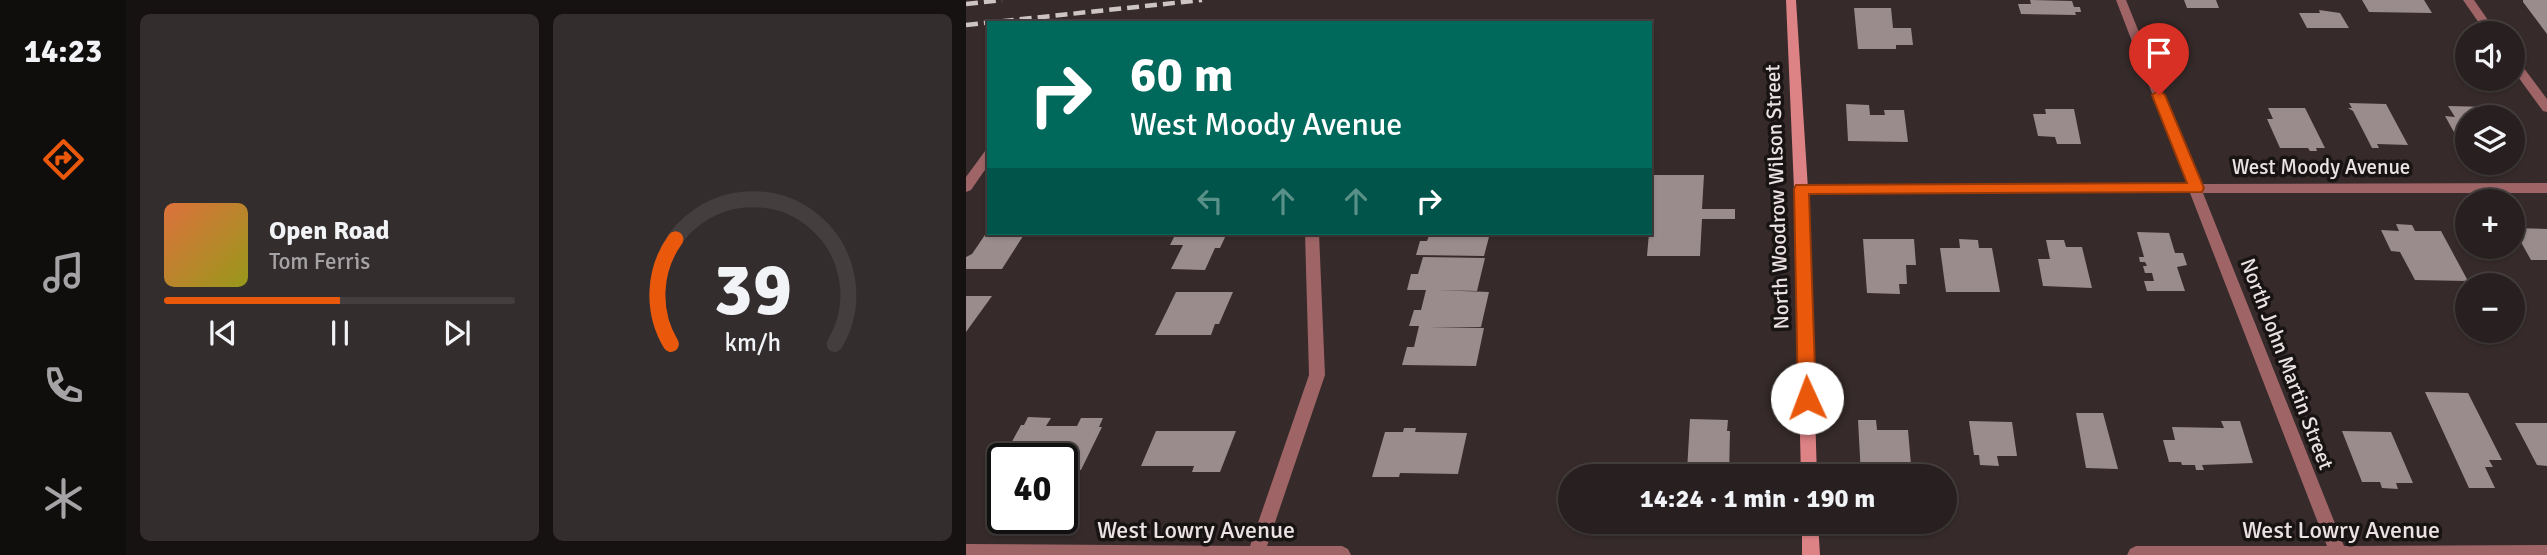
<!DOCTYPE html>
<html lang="en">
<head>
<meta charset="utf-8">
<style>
	body { margin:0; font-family:Signika,sans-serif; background:#342d2d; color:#f1f3f6; height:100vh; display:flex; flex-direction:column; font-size:26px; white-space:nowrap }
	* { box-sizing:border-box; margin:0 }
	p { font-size:23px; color:#a5a3a5 }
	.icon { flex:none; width:38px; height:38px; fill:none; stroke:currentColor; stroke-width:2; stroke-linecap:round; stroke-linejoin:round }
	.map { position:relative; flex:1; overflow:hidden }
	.panel { display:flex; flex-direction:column; gap:14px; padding:14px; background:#161212; width:840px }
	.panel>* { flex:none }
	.guide { position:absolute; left:21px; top:21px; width:665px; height:214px; border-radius:0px; box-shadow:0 2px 5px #0004,0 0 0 2px #443e3e; background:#00695c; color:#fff; overflow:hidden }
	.tools { position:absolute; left:1489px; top:21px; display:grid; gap:14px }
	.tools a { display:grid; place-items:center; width:70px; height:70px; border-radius:50%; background:#282020; box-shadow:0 2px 5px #0004,0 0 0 2px #443e3e; font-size:35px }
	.speed { position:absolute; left:21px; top:443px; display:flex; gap:14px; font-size:35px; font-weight:700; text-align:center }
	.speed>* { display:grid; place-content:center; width:91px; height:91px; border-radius:50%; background:#282020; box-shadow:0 2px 5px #0004,0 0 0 2px #443e3e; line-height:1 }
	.speed .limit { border:4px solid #111; border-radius:10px; background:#fff; color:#111 }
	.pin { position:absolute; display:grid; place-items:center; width:60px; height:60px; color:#fff; margin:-72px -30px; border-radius:50% 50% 50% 0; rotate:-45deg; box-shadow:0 0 7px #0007 }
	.pin .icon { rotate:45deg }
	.me { position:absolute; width:77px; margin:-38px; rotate:358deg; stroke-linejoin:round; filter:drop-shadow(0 0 5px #0008) }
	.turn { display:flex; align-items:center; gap:24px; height:147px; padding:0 28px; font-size:32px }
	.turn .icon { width:91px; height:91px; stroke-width:2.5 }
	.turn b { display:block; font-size:49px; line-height:60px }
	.lanes { display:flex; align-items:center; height:66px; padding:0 28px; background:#0003; justify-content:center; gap:35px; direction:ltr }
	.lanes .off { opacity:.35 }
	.panel .card { flex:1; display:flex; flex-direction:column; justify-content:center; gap:10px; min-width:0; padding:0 24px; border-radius:10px; background:#342d2d }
	.panel .dial { align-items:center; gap:0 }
	.dial svg { height:182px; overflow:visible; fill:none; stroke:#443e3e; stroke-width:7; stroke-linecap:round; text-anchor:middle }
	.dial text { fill:#f1f3f6; stroke:none }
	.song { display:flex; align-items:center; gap:21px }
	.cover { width:84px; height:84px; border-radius:10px; background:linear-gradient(135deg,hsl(20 70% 55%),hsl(60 70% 35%)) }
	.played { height:7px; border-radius:4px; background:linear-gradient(90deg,#ea580c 50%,#443e3e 50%) }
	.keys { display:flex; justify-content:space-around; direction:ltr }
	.panel .tiles { flex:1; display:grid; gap:14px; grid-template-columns:repeat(2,1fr) }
	.trip { position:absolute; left:592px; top:464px; width:399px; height:70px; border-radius:35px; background:#282020; box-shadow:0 2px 5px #0004,0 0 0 2px #443e3e; font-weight:700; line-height:70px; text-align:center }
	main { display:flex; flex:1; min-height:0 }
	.tab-bar { display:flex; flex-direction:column; width:126px; justify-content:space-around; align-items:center; background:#100d0d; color:#a5a3a5 }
	.tab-bar .icon { width:49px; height:49px }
	.tab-bar .active { color:#ea580c }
	.tab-bar b { font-size:32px; color:#f1f3f6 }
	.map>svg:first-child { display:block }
	.building { fill:#9a8c8c }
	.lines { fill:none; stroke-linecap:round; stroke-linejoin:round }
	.street { fill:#9e6466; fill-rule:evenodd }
	.secondary { fill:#dd8285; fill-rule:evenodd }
	.rail { stroke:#cdc4c4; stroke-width:4.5; stroke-dasharray:12 6; stroke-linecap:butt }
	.route { fill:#ea580c; stroke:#983908; stroke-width:2 }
	.labels { text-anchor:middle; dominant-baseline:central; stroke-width:7; stroke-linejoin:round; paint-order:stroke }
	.street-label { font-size:21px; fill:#ebe3e3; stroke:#191414 }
	.near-street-label { font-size:24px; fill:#ebe3e3; stroke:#191414 }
</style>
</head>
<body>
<main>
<nav class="tab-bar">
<b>14:23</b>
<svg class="icon active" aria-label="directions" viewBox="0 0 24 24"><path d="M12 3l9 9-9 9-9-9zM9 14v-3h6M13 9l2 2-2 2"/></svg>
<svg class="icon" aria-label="music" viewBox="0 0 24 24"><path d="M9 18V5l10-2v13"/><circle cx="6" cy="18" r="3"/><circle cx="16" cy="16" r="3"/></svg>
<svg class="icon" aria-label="phone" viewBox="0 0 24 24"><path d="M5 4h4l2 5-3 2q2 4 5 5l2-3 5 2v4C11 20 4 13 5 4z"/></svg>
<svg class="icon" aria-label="climate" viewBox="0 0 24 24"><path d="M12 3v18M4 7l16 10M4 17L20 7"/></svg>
</nav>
<section class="panel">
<div class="tiles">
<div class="card">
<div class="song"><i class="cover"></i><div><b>Open Road</b><p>Tom Ferris</p></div></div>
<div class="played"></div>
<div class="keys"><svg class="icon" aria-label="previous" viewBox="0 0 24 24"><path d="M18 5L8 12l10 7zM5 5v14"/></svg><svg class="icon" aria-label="pause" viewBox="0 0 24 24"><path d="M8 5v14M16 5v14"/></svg><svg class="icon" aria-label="next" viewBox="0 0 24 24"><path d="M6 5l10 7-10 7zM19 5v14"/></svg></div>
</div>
<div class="card dial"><svg viewBox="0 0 100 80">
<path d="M14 69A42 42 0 1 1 86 69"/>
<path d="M14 69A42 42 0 0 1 16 23" stroke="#ea580c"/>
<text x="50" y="56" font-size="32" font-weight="700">39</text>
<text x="50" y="72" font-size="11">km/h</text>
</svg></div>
</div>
</section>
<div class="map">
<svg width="1581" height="555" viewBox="0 0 1581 555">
	<rect width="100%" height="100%" fill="#362a2a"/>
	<path class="building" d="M1064,0L1106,1L1108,7H1114L1115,12H1109L1110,15L1055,14L1052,4H1065Z
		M1218,0H1250L1253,8H1221Z
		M1396,0H1458L1466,13L1403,12Z
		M1557,0H1581V34L1557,2Z
		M888,8H925L927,28H945L947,45H930V49H892Z
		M1353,10L1374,13L1383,28H1341L1333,13H1354Z
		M1383,103L1420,104L1442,145L1411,144L1413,148H1406L1387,111L1382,108H1386Z
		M880,104L903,105L904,115H919L918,110H938L942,142L882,141Z
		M1482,106L1524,107L1531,117H1502V138L1499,134H1489L1479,116L1489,117Z
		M1302,108H1339L1359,148H1350L1351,151H1344L1342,148H1314L1301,119H1307Z
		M1079,109H1108L1115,144H1091L1089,137L1072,136L1067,114H1080Z
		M688,175H738L736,209H769V219H736L734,256H681Z
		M1430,224L1446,225L1449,231H1475L1502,281L1449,280L1434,252L1425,251L1415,230L1433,231Z
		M1547,228L1581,229V260H1565Z
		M23,229V233H59L36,269H0V257L6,254Z
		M1171,232L1203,233L1209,253H1217L1221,265L1211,267L1219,291H1181L1178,281H1188L1186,273H1179L1177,266H1181L1179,262H1174L1173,257H1178Z
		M210,233H261L254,248H249L239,270L205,269L217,245H204Z
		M464,233H524L518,256L450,255L454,241H461Z
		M897,239H948L950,265H940L941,284H933L934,294L901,293Z
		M993,239L1012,240L1013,248H1026L1034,292H980L974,248H994Z
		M1080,240H1098L1100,247H1116L1126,288L1077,286L1072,259H1084Z
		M457,257L519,258L511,291L470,290L523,292L515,327H463L518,328L510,366L436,365L441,347H448L453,326H443L448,310H455L460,290H441L445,274H452Z
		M210,292H267L253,324H249L245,335H189Z
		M0,296H26L0,332Z
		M1459,392L1502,393L1536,460H1523L1527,467H1519L1529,488H1503Z
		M1110,413H1137L1152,469L1120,468Z
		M62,417L85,418L80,426H111L115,418H137L133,427H136L115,470H96V458H37V469H31L55,425H58Z
		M724,419L762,420L761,431H764L763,476H708V471H721Z
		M892,420H910L911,430H942L945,465H935L936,476H895Z
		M1003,421L1046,422L1051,456H1031L1033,466L1014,465L1013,455H1008Z
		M1255,421H1274L1287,463L1236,465L1238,470H1230L1229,465H1216L1215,462H1203L1197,440H1209L1206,427L1258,428Z
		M1549,423H1581V466L1571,465Z
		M438,428H450L449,432L501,433L492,474L434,473L433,477H406L419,432H437Z
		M190,431H270L254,472H226L228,466H175Z
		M1376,431L1425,432L1447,483H1430L1432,489L1416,488L1414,482H1396Z"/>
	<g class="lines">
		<path class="street" d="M1150,0H1160L1234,184L1581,183V193H1237L1378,546L1581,545V555H1161L1164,549L1170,546H1361L1224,193H830L828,189L830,185L835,184H1221Z
			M1497,0H1508L1531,33H1520Z
			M1547,58L1551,59L1581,99V112L1577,111L1547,70Z
			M23,149V164L5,190L0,192V177L19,151Z
			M339,233H353L359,375L301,546H376L382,549L385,555H0V544L284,546L343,375Z"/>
		<path class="secondary" d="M820,0H830L842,189L851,476H835L828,189Z
			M836,522H852L854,555H836Z"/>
		<path class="rail" d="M0,4L36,0
			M0,25L236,0"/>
	</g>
	<path class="route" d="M1193,90L1199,95L1238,188L1236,192L843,194L850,398L847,403L841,405L835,403L832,398L828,189L830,185L1221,183L1186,95Z"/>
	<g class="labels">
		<g class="street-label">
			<text x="1355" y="167">West Moody Avenue</text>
			<text transform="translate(811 197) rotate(-92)">North Woodrow Wilson Street</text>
			<text transform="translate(1321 364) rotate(69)">North John Martin Street</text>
		</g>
		<g class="near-street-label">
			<text x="230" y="530">West Lowry Avenue</text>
			<text x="1375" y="530">West Lowry Avenue</text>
		</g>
	</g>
</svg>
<div class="tools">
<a><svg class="icon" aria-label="sound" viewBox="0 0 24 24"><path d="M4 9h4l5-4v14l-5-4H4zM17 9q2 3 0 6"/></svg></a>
<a><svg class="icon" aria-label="layers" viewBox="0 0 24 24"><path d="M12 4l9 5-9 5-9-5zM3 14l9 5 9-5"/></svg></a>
<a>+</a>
<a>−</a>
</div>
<div class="speed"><div class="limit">40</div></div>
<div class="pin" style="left:1193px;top:95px;background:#d93025"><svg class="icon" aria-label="arrive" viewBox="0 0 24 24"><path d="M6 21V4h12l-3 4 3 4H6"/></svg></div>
<svg class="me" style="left:841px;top:398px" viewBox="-20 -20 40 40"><circle r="19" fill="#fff"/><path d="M0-13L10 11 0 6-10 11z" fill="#ea580c"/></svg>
<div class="trip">14:24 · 1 min · 190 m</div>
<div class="guide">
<div class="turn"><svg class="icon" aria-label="right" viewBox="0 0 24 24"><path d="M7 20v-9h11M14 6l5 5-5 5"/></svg><div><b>60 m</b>West Moody Avenue</div></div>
<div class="lanes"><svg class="icon off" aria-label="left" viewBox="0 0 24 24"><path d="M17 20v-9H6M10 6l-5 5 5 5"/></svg><svg class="icon off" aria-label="ahead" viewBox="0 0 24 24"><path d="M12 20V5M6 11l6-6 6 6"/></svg><svg class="icon off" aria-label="ahead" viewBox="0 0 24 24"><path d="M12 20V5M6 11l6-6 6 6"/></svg><svg class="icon" aria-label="right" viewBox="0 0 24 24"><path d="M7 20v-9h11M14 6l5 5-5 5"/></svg></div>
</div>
</div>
</main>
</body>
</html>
